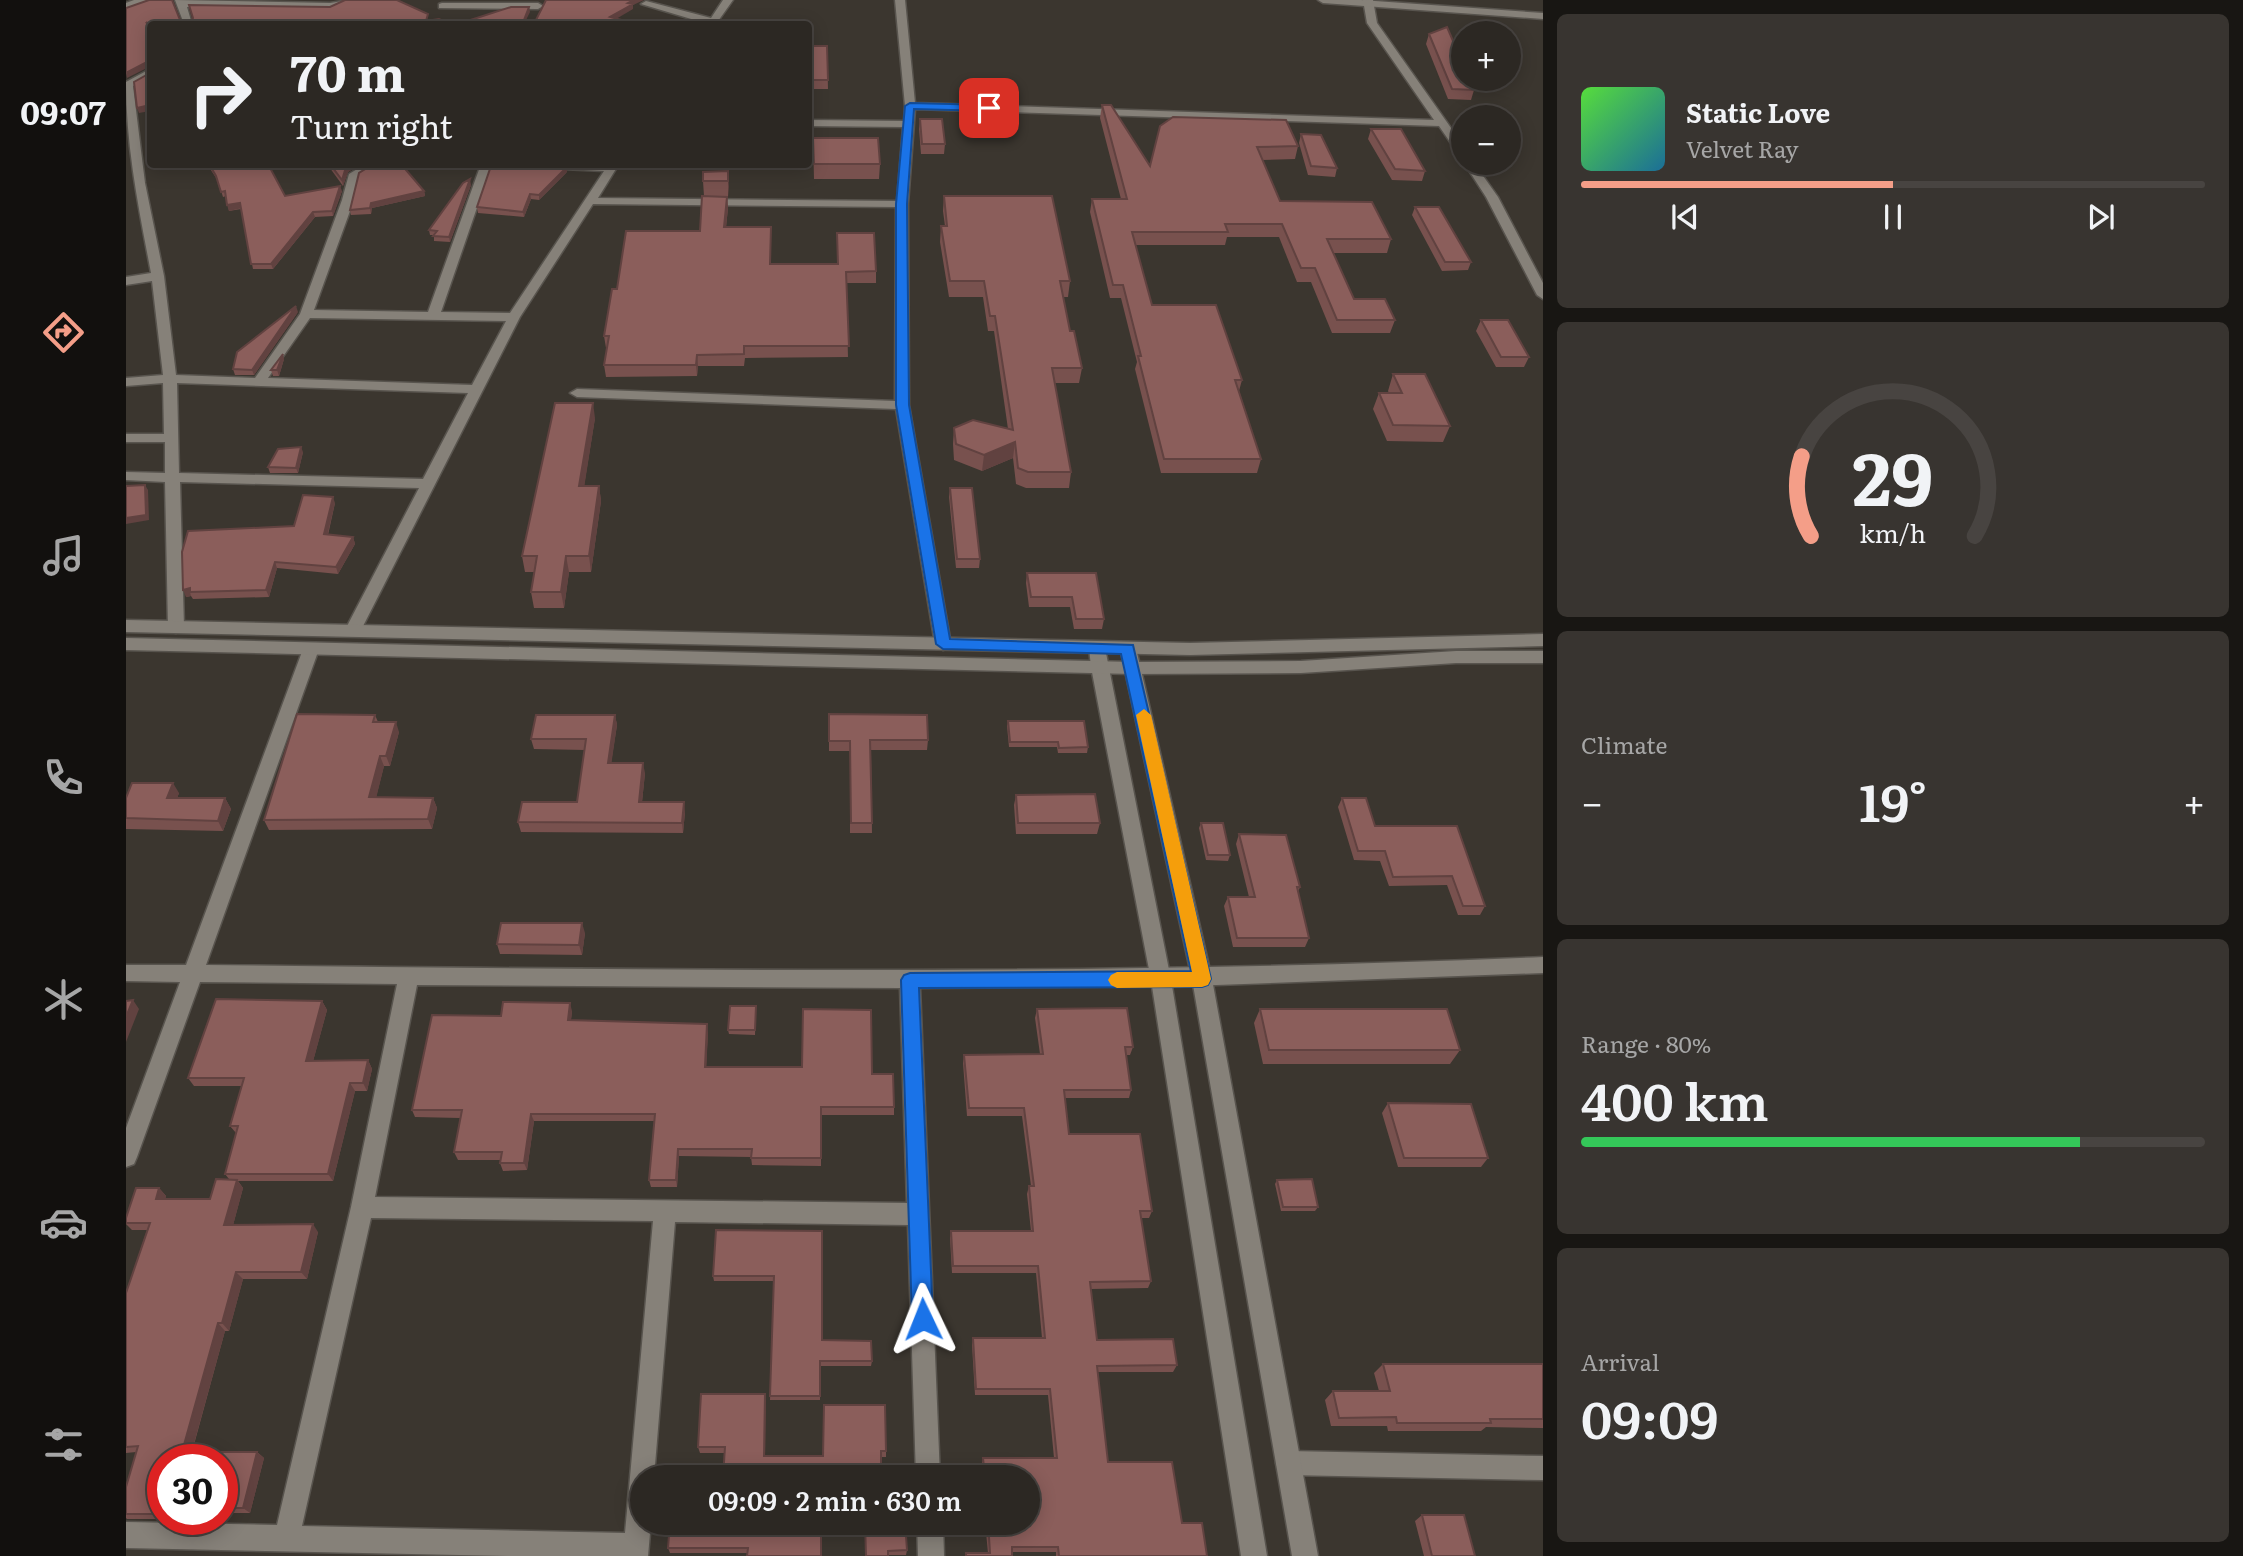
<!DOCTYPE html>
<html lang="en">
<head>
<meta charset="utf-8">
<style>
	body { margin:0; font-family:Literata,serif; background:#383430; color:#f1f3f6; height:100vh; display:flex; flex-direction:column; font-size:26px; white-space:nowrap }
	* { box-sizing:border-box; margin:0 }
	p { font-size:23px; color:#a6a6a6 }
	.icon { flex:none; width:38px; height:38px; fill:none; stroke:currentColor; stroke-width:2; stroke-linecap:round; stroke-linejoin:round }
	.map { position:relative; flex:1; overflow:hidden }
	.side { display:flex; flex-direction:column; gap:14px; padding:14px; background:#181613; width:700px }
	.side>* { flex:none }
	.top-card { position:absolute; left:21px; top:21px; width:665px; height:147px; border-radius:7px; box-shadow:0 4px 18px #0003,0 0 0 2px #484441; background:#2c2823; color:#f1f3f6; overflow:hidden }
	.tools { position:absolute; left:1325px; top:21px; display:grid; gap:14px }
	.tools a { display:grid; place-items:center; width:70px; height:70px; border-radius:50%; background:#2c2823; box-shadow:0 4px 18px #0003,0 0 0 2px #484441; font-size:35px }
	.speed { position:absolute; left:21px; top:1444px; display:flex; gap:14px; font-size:35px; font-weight:700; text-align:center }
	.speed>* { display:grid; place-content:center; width:91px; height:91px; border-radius:50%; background:#2c2823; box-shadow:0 4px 18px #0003,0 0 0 2px #484441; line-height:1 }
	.speed .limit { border:10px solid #d22; background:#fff; color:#111 }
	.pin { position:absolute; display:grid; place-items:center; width:60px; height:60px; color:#fff; margin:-30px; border-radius:14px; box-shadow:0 4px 10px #0006 }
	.me { position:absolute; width:77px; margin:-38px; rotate:358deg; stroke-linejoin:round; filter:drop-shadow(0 0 5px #0008) }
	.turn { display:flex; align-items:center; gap:24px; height:147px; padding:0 28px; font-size:32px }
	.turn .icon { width:91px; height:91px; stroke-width:2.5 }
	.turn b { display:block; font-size:49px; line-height:60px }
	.big { font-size:52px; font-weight:600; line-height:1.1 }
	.side .card { flex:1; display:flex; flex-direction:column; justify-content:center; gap:10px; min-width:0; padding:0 24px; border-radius:10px; background:#383430 }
	.side .dial { align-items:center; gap:0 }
	.dial svg { height:182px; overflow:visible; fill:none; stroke:#484441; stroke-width:7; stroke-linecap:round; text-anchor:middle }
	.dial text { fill:#f1f3f6; stroke:none }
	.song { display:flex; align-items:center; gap:21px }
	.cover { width:84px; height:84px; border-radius:10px; background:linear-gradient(135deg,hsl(110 70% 55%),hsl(200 70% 35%)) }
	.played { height:7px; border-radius:4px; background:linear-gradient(90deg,#f49e88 50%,#484441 50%) }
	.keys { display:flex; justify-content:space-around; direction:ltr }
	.heat { display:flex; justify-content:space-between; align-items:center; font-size:38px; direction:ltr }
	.charge { height:10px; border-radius:5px; background:linear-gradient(90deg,#34c759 80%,#484441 0) }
	.trip { position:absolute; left:504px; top:1465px; width:410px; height:70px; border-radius:35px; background:#2c2823; box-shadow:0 4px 18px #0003,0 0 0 2px #484441; font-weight:600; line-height:70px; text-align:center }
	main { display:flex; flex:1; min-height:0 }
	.tabs { display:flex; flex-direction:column; width:126px; justify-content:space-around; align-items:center; background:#12100e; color:#a6a6a6 }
	.tabs .icon { width:49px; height:49px }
	.tabs .current { color:#f49e88 }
	.tabs b { font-size:32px; color:#f1f3f6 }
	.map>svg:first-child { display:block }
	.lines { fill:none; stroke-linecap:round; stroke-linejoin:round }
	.minor-casing { stroke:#58544e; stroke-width:3 }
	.tertiary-casing { stroke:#58544e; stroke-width:3 }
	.secondary-casing { stroke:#58544e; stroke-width:3 }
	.minor { fill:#868179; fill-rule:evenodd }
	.tertiary { fill:#868179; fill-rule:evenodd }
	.secondary { fill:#868179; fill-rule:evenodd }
	.wall { fill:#78514e }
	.shaded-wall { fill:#614240 }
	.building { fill:#8b5e5b; stroke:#614240; stroke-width:2 }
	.route { fill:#1a73e8; stroke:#114b97; stroke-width:2 }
	.slow { fill:#f59e0b }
</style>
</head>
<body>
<main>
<nav class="tabs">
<b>09:07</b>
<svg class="icon current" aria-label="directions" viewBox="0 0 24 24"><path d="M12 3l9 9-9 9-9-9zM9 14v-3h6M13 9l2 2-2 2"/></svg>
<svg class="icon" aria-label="music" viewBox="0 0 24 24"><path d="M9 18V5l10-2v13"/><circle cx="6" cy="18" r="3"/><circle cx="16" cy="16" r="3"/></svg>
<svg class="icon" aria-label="phone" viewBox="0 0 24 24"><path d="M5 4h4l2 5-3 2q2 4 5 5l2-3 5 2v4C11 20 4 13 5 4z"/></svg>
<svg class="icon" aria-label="climate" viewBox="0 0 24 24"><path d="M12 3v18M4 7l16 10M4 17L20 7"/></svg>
<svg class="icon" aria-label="car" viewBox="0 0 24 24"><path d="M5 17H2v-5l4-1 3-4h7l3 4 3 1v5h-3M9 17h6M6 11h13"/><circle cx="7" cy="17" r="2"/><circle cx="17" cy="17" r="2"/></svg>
<svg class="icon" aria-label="filters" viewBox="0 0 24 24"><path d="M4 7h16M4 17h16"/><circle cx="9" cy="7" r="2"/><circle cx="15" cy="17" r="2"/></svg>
</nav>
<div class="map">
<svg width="1417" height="1556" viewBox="0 0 1417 1556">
	<rect width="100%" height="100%" fill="#3b362f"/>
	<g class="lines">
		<defs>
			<path id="minor" d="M49,0L204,3L224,0L205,9L61,7L66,24H58Z
				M597,0H607L590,24H582L515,4L520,1L585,18Z
				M769,0H779L789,103L1308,120L1241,23L1237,0H1247L1251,23L1337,145V156L1333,155L1313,126L789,109L782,204L783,405L825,644L823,648L817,650L809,644L770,409L451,397L444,393L451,389L769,401L770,207L467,204L394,317L233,634L227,636L219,630L293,488L54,482L58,627L50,633L44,631L42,627L39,482L0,480V472L39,473V442H0V434H38L37,383L0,386V378L37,375L26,281L0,285V277L25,273C13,210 0,147 0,82L24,69V76L7,86L19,183L38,276L50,375L129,378L174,314L216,200L223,174L238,165L283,164L241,171L232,177L228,200L188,310L302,312L355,164H366L315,312L384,313L478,171L396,167L391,164H493L472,198L771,201L777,127L682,126V120L778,121L779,106ZM184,318L380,321L346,385L142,378ZM51,383L342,393L297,479L53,473Z
				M316,3H412L417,6L412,9L313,8V4Z
				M1338,163H1348L1372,197L1417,283V299L1411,295L1360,197Z
				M185,643L193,649L80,965C526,970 971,976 1417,957V973L1063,986L794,988L814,1477H790L782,1225L549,1222L528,1477H516V1522H525L522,1556H381L0,1548V1522L151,1525L225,1207L271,984L74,982L11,1157L8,1164L0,1167V1128L54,982L0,981V965H60L177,649ZM291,985L774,988L781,1203L249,1197ZM245,1218L527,1221L499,1533L176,1526Z
				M1162,1451L1417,1456V1480L1162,1475L1153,1472L1150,1463L1153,1454Z
				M791,1522H817L818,1556H792Z"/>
			<path id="tertiary" d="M8,0H22L0,9V3Z
				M1192,0H1235L1417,13V19L1197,3Z
				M971,642L979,648L1045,980L1141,1556H1115L1025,980L965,667L963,648Z
				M1002,642L1010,648L1086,979L1192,1556H1166L1066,979L994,648Z"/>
			<path id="secondary" d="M0,620L1064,643L1417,634V646L1064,655L0,632Z
				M0,638L1007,662L1175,661L1330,651H1417V663H1330L1175,673L1007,674L0,650Z"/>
		</defs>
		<use href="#minor" class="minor-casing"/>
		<use href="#tertiary" class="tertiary-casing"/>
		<use href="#secondary" class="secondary-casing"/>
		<use href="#minor" class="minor"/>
		<use href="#tertiary" class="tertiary"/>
		<use href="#secondary" class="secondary"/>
	</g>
	<path class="wall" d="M1303,34L1348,90L1345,100L1322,99L1300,44Z
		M682,46H701L702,89H682Z
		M976,105L1024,166L1034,126L1172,146L1169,159L1136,160L1154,201L1265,239L1261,253H1207L1228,299L1269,320L1264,333H1206L1185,282H1171L1153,237H1101L1099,245H1009L1026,305L1116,380L1113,391L1135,459L1131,473H1035L1009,369L1011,362L995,298H984L964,212L966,199H995L974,118Z
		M794,119L819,144L818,154H795L793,129Z
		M1245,129L1299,171L1296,181L1266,180L1242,139Z
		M1175,134L1211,168L1209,177L1182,175L1173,143Z
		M687,138L754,164L753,179H688Z
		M81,164H142L159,196L216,191L207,216L189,217L147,269H127L115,209L103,211L100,196L97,197L92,181Z
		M201,164H234L222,172L217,186Z
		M602,171V197L578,196L577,181Z
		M441,172L413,200L405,199L398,217L352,213L351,207Z
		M345,185L324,242L308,241V235H304L303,230Z
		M298,191L299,196L246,208L245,214L225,215L224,210Z
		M818,196L944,281L942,297H937L944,331L956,368L953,383H929L945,472L943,488H900L890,484L887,458L856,471L828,460L827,444L828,428L882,429L868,331H862L857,297H823L814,242L815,226H819L817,211Z
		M601,197L602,208L600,227H645L644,264L750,271V283H720L722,357L619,358L618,366H572L571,376L480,377L478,365L481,348H480L478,336L574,231Z
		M1289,207L1345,262L1342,270L1316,271L1286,215Z
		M172,312L128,375H109L107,369Z
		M1355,320L1403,357L1398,367H1370L1350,331Z
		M158,359L153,376H147L145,370Z
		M1267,374L1324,426L1317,442L1261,441L1247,409L1253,393H1263L1262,391Z
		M469,418L458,486H473L475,501L465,572H443L438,608H408L405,592L408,572H399L396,556Z
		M177,452L172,473H144L142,467Z
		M824,488L854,559L853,568H830L823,497Z
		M209,503L202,535L227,537L229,544L212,574L151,568L143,597L67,599L65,596L60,597L56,552L168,526Z
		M901,573H970L978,619L976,629H948L944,607H903L900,583Z
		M703,714L802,740L801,750H745L746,833H724V751H703Z
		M249,715L252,722L273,732L264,766H258L250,797L307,798L311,808L306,829L143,830L138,820Z
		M489,715L491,725L485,763L519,773L516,802L559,812L557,833L395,832L392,822L451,802L459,750L408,749L405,739Z
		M882,721L962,747L961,753H932L931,747H883L881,726Z
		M53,793L51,798H99L105,809L97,831L0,829V798Z
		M890,795L974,823L971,834H890L888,805Z
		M1216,798L1249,826H1331L1359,906L1354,915H1332L1321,885L1263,886L1254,861L1228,860L1212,807Z
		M1075,823L1104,855L1102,861L1080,860L1073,828Z
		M1113,834L1174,887L1172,892L1183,938L1179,947H1107L1098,906L1102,897H1123L1110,844Z
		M459,933L456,955L374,954L371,944Z
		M196,1001L201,1010L187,1061L242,1060L246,1069L241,1091H229L207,1181H112L117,1188L107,1225L192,1232L181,1279H117L103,1331H99L66,1452H131L138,1458L124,1513H96V1460H37V1519H47H1L0,1518V1487L10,1452L0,1453V1293L21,1230H6L0,1224V1218L33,1188L40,1196L39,1199H84L103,1179L99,1174L110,1133L104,1126L116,1086H68L62,1078Z
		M630,1006L629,1035L603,1034L602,1030Z
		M911,1009L1007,1047L1004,1055H1000L1005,1090L1003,1098H939L943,1134L1026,1211L1023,1218H1015L1025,1281L1022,1288L965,1289L971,1340L1051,1365L1047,1372H972L982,1462L1056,1523L1081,1556H930V1552H886V1556H839L840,1553H862L859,1522H901V1477H856V1463L857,1458H928L922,1395H849L846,1345L847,1338H916L910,1273H826L824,1238L825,1231H905L901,1194L903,1186H905L896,1116H841L837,1063L838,1055L914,1054L909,1018Z
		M1134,1009L1334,1050L1324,1064H1137L1128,1023Z
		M446,1011L445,1020L582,1032L580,1067L746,1074L768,1107V1115H695V1166L626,1165L625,1157L553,1156L551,1187H525L523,1180L529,1121H408L401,1170L377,1171L374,1163L375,1160H332L328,1152L334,1118L289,1117L286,1110L375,1016Z
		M1262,1103L1362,1158L1355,1167H1272L1256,1113Z
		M1151,1180L1192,1207L1189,1211H1155L1149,1184Z
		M696,1231V1340L746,1361L745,1366H694V1400H644L648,1281H588L587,1276Z
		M1257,1364H1417V1428L1360,1427L1355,1431H1262L1261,1426H1205L1199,1400L1207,1391H1253L1248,1373Z
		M639,1394V1456H697L760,1451V1457H755V1477L599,1453H574L572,1447Z
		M1296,1515L1349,1556H1298L1289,1521Z
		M695,1522L621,1553H544L542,1548Z
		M738,1527L781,1550L780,1555H762Z"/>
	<path class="shaded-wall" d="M508,0H518L507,5V9L485,22L484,17L502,3Z
		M403,7L404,12L398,24V20Z
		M21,62L23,67L1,78L0,73Z
		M24,105V111L13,113L11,108Z
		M224,164H234L222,172L217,186L216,180L220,167Z
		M441,167V172L413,200V195Z
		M602,171L603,187L602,197Z
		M344,179L345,185L324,242L323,237Z
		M214,186L216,191L207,216L206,211Z
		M298,191L299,196L246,208L245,214L244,208L245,203Z
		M404,194L405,199L398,217L397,212Z
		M601,197L602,208L599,238L598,227Z
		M114,203L116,208L103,211L101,205Z
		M187,212L189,217L147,269L145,264Z
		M170,306L172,312L128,375L126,370Z
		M157,354L158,359L153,376L151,370Z
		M571,355L572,366L571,376L570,365Z
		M467,403L469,418L456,501L453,486Z
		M889,442L887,458L856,471L858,455Z
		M175,447L177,452L172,473L170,468Z
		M19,485L22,490L23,520L0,524V518Z
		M473,486L475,501L465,572L463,556Z
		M207,497L209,503L200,541L198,534Z
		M227,537L229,544L212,574L210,567Z
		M440,556L443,572L438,608L435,592Z
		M149,562L151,568L143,597L140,590Z
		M64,588V592L65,596L60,597L57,590Z
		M489,715L491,725L484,773L482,763Z
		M270,722L273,732L264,766L260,756Z
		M254,756L258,766L248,807L243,797Z
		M517,763L519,773L515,812L513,802Z
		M47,783L53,793L47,809L41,798Z
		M99,798L105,809L97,831L92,821Z
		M307,798L311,808L306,829L302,819Z
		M558,802L559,812L557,833L556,823Z
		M456,923L459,933L456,955L453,945Z
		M7,1000L13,1009L0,1042V1017Z
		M196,1001L201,1010L185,1069L180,1061Z
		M444,1003L446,1011L444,1028L442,1020Z
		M581,1024L582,1032L580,1075L579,1067Z
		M242,1060L246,1069L241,1091L237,1083Z
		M224,1083L229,1091L207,1181L202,1174Z
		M405,1114L408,1121L401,1170L398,1163Z
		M552,1149L553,1156L551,1187L550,1180Z
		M111,1180L117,1188L105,1233L98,1225Z
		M33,1188L40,1196L37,1207L30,1199Z
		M187,1224L192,1232L181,1279L175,1272Z
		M110,1272L117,1279L103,1331L96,1323Z
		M92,1323L99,1331L64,1458L56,1452Z
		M639,1394L640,1401L639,1462L638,1456Z
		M131,1452L138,1458L124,1513L117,1508Z"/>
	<path class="building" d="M23,0H46L54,20L64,22L67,18L63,5L204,7L219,0H271L302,14L300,21L313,19L324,24L24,25L20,22L24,28V64L21,62L0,73V8Z
		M420,0H508L502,3L507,4L484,17L511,24H332L385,7H403L398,20L409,22Z
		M1321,27L1337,64V79H1343L1348,90L1326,89L1303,34Z
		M682,46H701L702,80H682Z
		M24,66V105L11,108L8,82L24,73Z
		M976,105H985L1024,166L1034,126L1047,117L1160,120L1172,146L1131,147L1154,201L1246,202L1265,239H1201L1228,299H1259L1269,320H1211L1189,268H1175L1156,224H1099L1102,232H1006L1026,305H1090L1116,380H1109L1135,459H1038L1012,356H1015L997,285H987L966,199H1001Z
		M794,119H816L819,144H796Z
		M1245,129H1275L1299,171L1269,169Z
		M1175,134L1195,135L1211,168L1185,166Z
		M687,138H752L754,164H688Z
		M83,164H142L159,196L214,186L206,211L187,212L145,264H125L114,203L101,205L99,191L95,192L90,176Z
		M204,164H224L220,167L216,180Z
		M264,164H275L298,191L245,203L244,208L224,210L233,173L241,168Z
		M368,164H395L441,167L413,195L404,194L397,212L351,207L365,166Z
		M602,171V181H577V172Z
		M344,179L323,237L307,236L311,231L303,230L337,183Z
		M576,196L601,197L598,227H645L644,264H712L711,233H748L750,271L720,272L723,346H618V354L571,355L570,365H478L483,336H478L486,289H491L500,231H574Z
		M818,196H926L944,281H934L944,331H948L956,368H926L945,472H902L892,468L889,442L858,455L830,444L828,428L847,420L887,430L869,316H864L858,281H824L815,226H821Z
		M1289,207H1313L1345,262H1319Z
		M170,306L126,370L107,369L111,352Z
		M1355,320H1382L1403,357H1375Z
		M157,354L151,370H145Z
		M1267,374H1299L1324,426L1267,425L1253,393H1276Z
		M429,403H467L453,486H473L463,556H440L435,592H405L411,556H396Z
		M175,447L170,468L142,467L152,449Z
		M19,485L20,515L0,518V486Z
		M824,488H846L854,559H831Z
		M177,495L207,497L198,534L227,537L210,567L149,562L140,590L64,592V588L57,590L56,552L62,531L168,526Z
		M901,573H970L978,619H950L946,597H905Z
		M171,714L249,715L247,722H270L260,756H254L243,797L307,798L302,819L138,820Z
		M703,714L801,715L802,740H744L746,823H725L724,741H703Z
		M410,715H489L482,763H517L513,802H558L556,823L392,822L396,802H451L460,739H405Z
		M882,721H958L962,747L933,748L932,742H884Z
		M6,783H47L41,798H99L92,821L0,818V798Z
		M969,794L974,823H892L890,795Z
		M1216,798H1240L1249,826H1331L1359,906H1337L1326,876L1267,877L1259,851H1232Z
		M1075,823H1097L1104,855H1082Z
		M1113,834L1160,835L1174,887H1171L1183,938H1111L1102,897H1129Z
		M375,923H456L453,945L371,944Z
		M90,999L196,1001L180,1061L242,1060L237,1083H224L202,1174H99L112,1126H104L118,1078H62Z
		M7,1000L0,1017V1001Z
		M377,1002L444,1003L442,1020L581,1024L579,1067H676L677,1009L745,1010L746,1074H767L768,1107H695V1158H625L626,1149H552L550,1180H523L529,1114H405L398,1163H374L376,1152H328L336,1110H286L306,1015L375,1016Z
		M604,1006H630L629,1030H602Z
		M1001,1008L1007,1047H999L1005,1090H938L943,1134H1014L1026,1211H1014L1025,1281L964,1282L971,1340L1047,1339L1051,1365L971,1366L982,1462H1046L1056,1523H1076L1081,1556H933L932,1547H886V1556H840V1553H864L862,1522H901V1477H859L857,1458H931L924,1389H850L847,1338H919L912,1266H827L825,1231H907L903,1186H908L898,1108H843L838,1055L917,1054L911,1009Z
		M1134,1009H1321L1334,1050H1143Z
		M1262,1103L1345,1104L1362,1158H1278Z
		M90,1179L111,1180L98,1225L187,1224L175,1272H110L96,1323H92L56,1452H131L117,1508H96V1460H37V1514H0V1487L12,1446L0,1447V1293L24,1223H0V1218L10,1188H33L30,1199H84Z
		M1186,1179L1192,1207H1157L1151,1180Z
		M590,1230L696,1231V1340L745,1341L746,1361H694V1396H644L648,1276H587Z
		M1257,1364H1417V1419H1364L1365,1423H1271L1270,1417L1213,1418L1207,1391H1264Z
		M575,1394H639L638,1456H697L698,1405H759L760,1451H755V1477H597L599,1447H572Z
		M1296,1515H1338L1349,1556H1306Z
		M544,1522H695V1556H621L622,1548H542Z
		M739,1522H779L781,1550L762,1551V1556H740Z"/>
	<path class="route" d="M784,103L863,105L868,108L863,111L788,109L781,204L783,405L824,639L1007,645L1085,979L1082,985L1076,987L793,988L807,1319L804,1327L797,1330L789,1327L786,1319L775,980L778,975L784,973L1065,971L995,654L817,649L810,644L770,405V204L779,106Z"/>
	<path class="slow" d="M1018,709L1025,715L1085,979L1082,985L1076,987L991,988L985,985L982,980L985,975L991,972H1066L1010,715Z"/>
</svg>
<div class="tools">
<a>+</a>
<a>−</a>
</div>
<div class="speed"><div class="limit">30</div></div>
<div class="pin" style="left:863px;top:108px;background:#d93025"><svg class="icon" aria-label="arrive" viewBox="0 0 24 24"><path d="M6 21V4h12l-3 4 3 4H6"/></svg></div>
<svg class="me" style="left:797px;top:1319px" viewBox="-20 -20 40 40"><path d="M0-17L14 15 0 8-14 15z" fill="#1a73e8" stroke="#fff" stroke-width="4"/></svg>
<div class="trip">09:09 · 2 min · 630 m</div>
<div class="top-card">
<div class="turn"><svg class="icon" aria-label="right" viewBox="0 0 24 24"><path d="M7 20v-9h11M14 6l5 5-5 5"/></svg><div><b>70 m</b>Turn right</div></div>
</div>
</div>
<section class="side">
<div class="card">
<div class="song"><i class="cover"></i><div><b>Static Love</b><p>Velvet Ray</p></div></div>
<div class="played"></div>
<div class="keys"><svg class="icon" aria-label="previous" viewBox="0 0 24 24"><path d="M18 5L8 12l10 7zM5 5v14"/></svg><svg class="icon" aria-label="pause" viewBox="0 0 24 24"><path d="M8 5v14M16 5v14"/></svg><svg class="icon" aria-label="next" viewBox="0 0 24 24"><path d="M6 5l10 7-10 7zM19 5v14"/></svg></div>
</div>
<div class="card dial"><svg viewBox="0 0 100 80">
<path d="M14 69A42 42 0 1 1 86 69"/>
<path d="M14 69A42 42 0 0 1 10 34" stroke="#f49e88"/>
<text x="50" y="56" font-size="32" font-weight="700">29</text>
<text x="50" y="72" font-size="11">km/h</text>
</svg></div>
<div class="card"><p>Climate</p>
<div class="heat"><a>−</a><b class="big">19°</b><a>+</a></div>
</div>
<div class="card"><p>Range · 80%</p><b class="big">400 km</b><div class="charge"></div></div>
<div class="card"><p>Arrival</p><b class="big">09:09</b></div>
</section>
</main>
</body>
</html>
